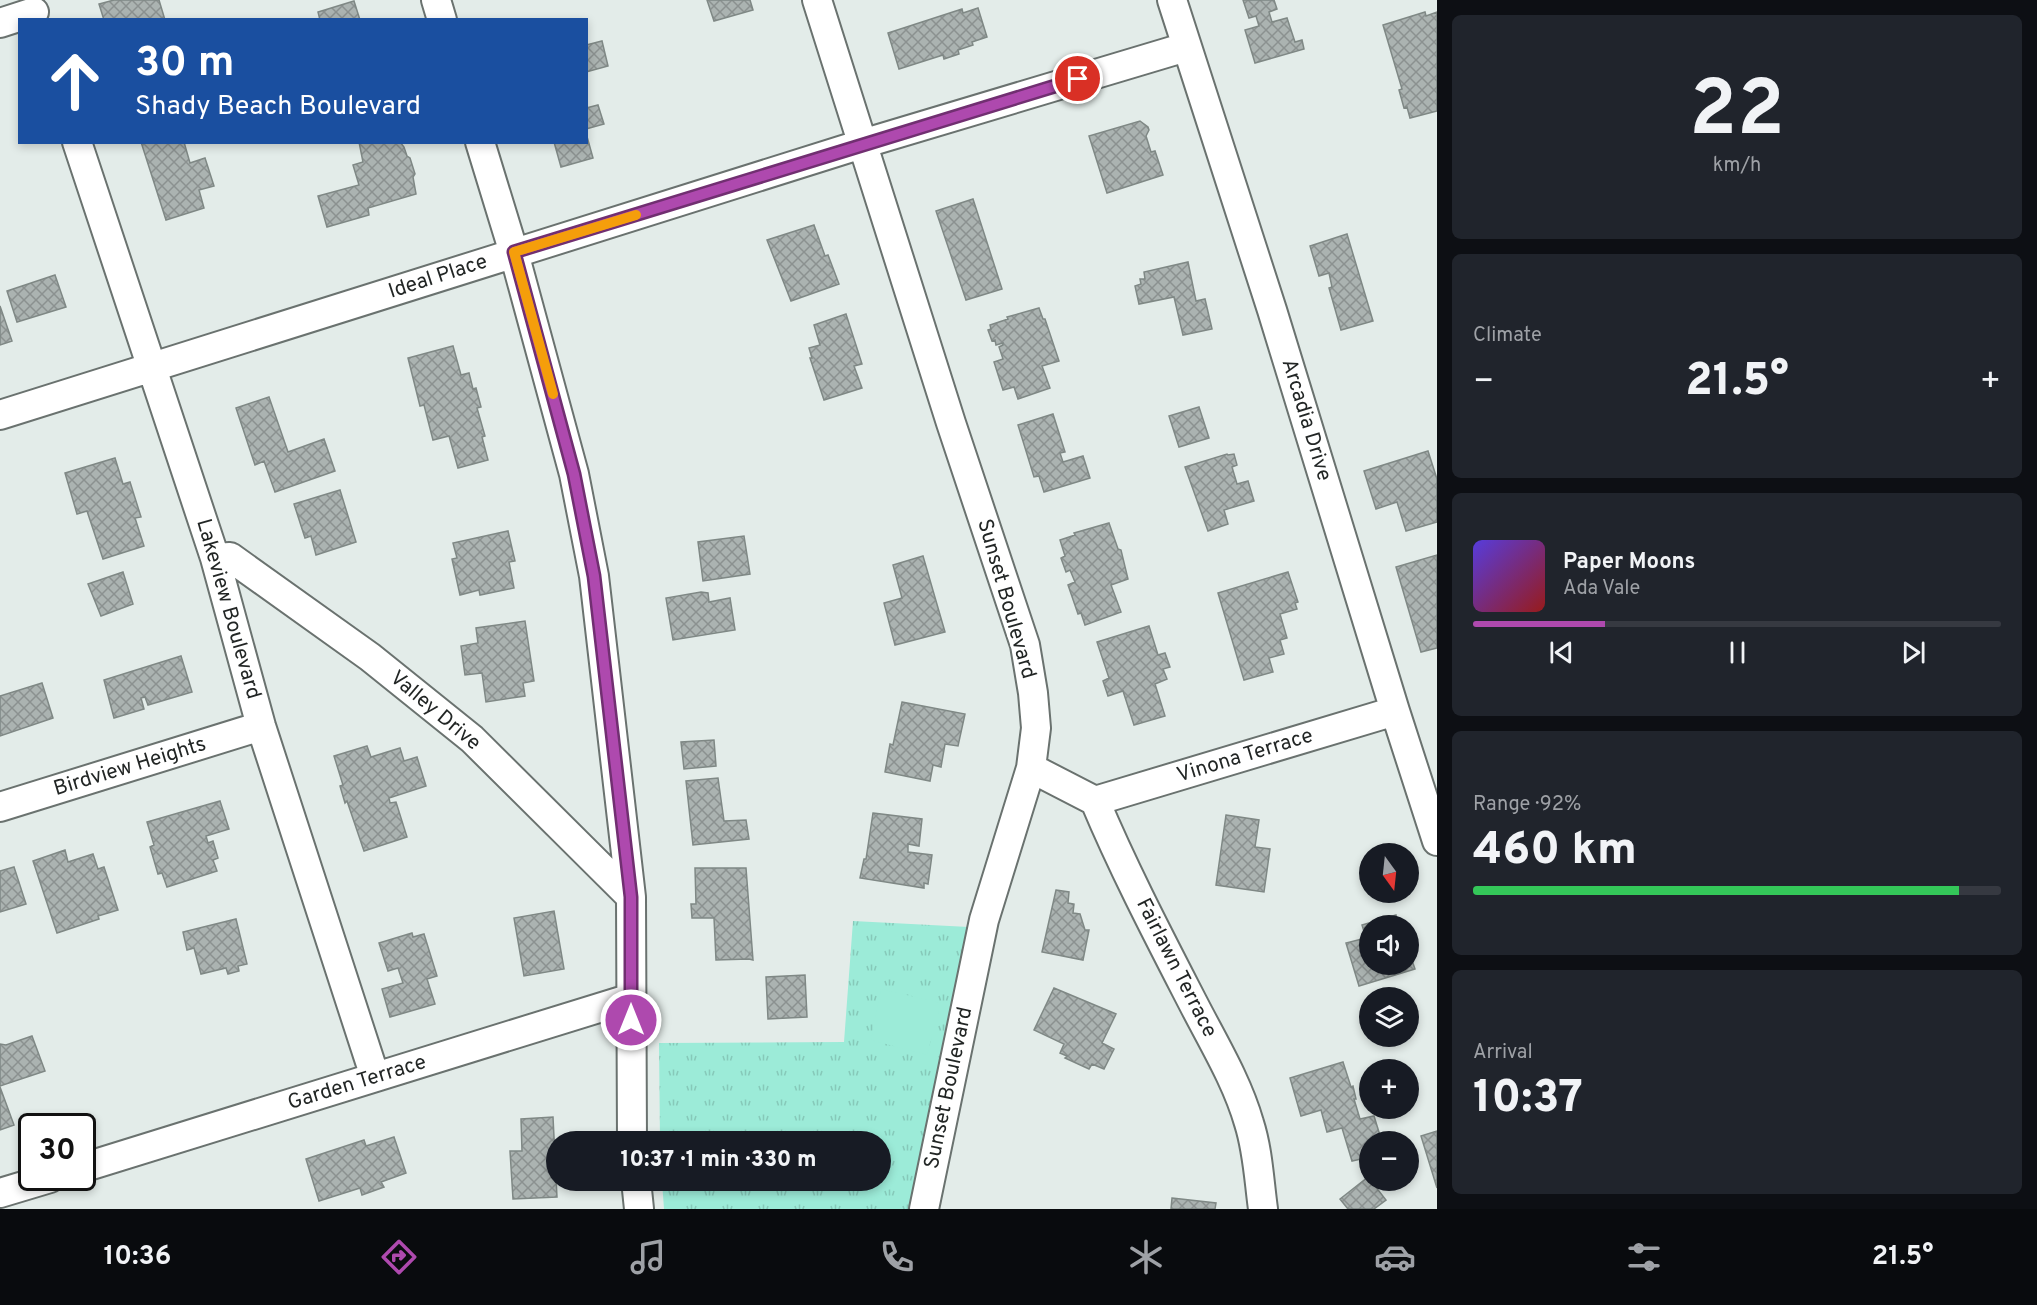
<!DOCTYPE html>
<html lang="en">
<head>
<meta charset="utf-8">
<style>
	body { margin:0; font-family:Overpass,sans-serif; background:#20242c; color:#f1f3f6; height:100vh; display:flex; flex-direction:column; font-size:22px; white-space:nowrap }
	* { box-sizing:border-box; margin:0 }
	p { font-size:20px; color:#9ea1a6 }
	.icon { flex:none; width:33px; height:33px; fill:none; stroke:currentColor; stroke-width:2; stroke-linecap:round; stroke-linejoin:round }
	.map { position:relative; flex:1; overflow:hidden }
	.side { display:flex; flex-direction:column; gap:15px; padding:15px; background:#0d0f14; width:600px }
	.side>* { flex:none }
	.guide { position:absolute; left:18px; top:18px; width:570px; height:126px; border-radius:0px; box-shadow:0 3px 9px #0003; background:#1a4fa0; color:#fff; overflow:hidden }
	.needle { width:39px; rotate:165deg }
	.tools { position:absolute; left:1359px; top:843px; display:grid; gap:12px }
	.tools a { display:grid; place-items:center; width:60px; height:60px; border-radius:50%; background:#171b24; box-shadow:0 3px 9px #0003; font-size:30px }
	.speed { position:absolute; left:18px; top:1113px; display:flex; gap:12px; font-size:30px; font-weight:700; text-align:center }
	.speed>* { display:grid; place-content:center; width:78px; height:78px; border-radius:50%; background:#171b24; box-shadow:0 3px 9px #0003; line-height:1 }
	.speed .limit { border:3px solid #111; border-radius:9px; background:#fff; color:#111 }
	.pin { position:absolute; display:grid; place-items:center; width:51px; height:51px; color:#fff; margin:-26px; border:3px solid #fff; border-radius:50%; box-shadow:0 2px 6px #0007 }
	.me { position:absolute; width:66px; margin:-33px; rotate:0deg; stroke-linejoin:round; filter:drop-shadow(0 0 4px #0008) }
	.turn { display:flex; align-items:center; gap:21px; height:126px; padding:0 18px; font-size:27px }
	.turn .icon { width:78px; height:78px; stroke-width:2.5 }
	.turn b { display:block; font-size:42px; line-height:51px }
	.big { font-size:45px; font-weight:800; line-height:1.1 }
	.side .card { flex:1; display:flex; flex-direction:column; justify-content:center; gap:9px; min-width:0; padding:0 21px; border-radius:9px; background:#20242c }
	.side .dial { align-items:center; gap:0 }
	.dial b { font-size:78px; line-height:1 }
	.song { display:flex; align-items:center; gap:18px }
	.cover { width:72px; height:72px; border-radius:9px; background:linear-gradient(135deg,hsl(250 70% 55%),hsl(0 70% 35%)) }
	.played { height:6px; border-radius:3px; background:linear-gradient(90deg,#ae49ae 25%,#363941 25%) }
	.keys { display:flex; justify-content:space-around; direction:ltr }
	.heat { display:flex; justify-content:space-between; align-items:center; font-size:33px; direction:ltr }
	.charge { height:9px; border-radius:4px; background:linear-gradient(90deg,#34c759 92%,#363941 0) }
	.trip { position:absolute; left:546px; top:1131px; width:345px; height:60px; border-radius:30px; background:#171b24; box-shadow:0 3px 9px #0003; font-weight:800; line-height:60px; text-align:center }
	.menu { display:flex; height:96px; justify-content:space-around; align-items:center; background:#090b0e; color:#9ea1a6 }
	.menu .icon { width:42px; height:42px }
	.menu .active { color:#ae49ae }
	.menu b { font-size:27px; color:#f1f3f6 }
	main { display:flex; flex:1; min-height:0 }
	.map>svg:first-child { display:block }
	.grass { fill:url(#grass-tufts) }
	.pitch { fill:#9cebd8 }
	.building { fill:url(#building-cross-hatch); stroke:#7f8885; stroke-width:1.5 }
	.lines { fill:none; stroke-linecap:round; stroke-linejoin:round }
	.street-casing { stroke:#6a726f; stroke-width:32 }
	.street { stroke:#fff; stroke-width:28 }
	.route-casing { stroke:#712f71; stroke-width:15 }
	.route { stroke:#ae49ae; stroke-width:10 }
	.slow { stroke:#f59e0b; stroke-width:10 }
	.labels { text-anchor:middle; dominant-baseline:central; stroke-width:6; stroke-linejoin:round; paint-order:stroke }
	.street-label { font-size:21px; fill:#222625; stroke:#fff }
</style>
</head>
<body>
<main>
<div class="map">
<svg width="1437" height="1209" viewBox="0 0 1437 1209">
	<defs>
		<pattern id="grass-tufts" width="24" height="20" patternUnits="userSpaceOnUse" patternTransform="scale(1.5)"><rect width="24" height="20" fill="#9cebd8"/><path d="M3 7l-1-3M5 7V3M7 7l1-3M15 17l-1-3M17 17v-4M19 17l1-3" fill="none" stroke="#86c9b9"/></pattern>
		<pattern id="building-cross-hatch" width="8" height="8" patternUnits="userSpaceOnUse" patternTransform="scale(1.5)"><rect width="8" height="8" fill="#abb3b1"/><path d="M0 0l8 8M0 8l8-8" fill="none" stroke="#8b9190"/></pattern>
	</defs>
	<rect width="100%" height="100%" fill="#e3ece9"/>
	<path class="grass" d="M853,921L969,927L914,1209H664L662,1181L880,1180V1142L660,1141L659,1043L844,1042Z"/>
	<path class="pitch" d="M881,989L941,1003L927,1055L871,1040Z"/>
	<path class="building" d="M114,0H159L165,20H104L99,4Z
		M707,0H750L753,10L714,21Z
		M1243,0H1274L1277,9L1269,12L1272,22L1287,18L1295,42L1302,40L1304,49L1255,63L1245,30L1259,26L1256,16L1249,18Z
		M354,1L360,20H320L318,12Z
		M978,8L987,37L972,42L973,45L958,50L959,54L944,59L943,55L899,69L888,33L962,9L963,13Z
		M1425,12L1426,16L1437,12V111L1410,118L1407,107L1404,108L1399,90L1402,89L1383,25Z
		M602,41L608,66L586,72V45Z
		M598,105L604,124L586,129V108Z
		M1140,121L1148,127L1149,130L1146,136L1151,152L1155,151L1163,175L1107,193L1089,136Z
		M586,133L593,158L561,167L554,142H586Z
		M141,142H184L190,163L205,158L214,186L199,190L204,208L166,220Z
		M359,142H400L404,147L407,156L410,158L415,174L413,177L416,194L368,208L369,215L327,227L318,196L359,185L353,165L363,162Z
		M973,199L1002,289L966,300L936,211Z
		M814,225L825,256L828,255L839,284L791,301L767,240Z
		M1347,234L1373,321L1341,330L1329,288L1332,287L1329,273L1319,276L1310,246Z
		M1188,262L1196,301L1205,299L1212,329L1183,335L1174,297L1139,304L1135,286L1141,284L1140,279H1145L1144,272Z
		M55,275L66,307L17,322L7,291Z
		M0,306L12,341L0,345Z
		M1039,308L1043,319H1045L1059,361L1042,366L1050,388L1018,399L1014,387L1003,390L994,362L1003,359L999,347L1003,345V343L996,345L995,340L992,341L988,330L991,329L990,325L1008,319L1007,317Z
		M846,314L862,364L854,366L862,388L824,400L810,358H812L809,348L820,345L814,325Z
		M453,346L461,375L469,373L473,389L476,388L481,407L477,408L485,436L482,437L488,460L458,468L449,436L433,440L424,405L420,406L408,358Z
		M269,397L288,452L324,439L335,471L275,492L264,461L255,465L236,408Z
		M1199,407L1209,438L1179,447L1169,416Z
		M1053,414L1065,452L1060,453L1063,462L1083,456L1090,478L1044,492L1039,476L1034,477L1018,425Z
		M1428,451L1437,479V522L1406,531L1397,502L1376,509L1364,471Z
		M1227,454L1228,455L1234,454L1237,465L1232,467L1237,484L1248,481L1254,501L1224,510L1228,524L1208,531L1185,467Z
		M115,458L123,484L130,482L141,517L135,518L144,546L103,559L87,511L77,514L65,473Z
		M340,490L356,542L316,555L311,536L305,538L294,504Z
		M1109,523L1118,549L1121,550L1128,579L1111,585L1121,612L1085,625L1081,613L1078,614L1068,585L1075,582L1070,570L1066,572L1061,558L1065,556L1060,540L1075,535L1074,533Z
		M508,531L515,561L509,562L514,588L480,595L479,590L460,595L452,559L457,558L453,543Z
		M744,536L750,574L703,581L698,542Z
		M1437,555V648L1421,652L1396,567Z
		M923,556L945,632L895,645L884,603L902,598L893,565Z
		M123,572L133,604L101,616L88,584Z
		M1288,572L1298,602L1295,603L1297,609L1280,614L1287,638L1280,640L1284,654L1269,658L1273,672L1244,680L1218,593Z
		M701,592L708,593L709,602L730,598L735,630L673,640L666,598Z
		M525,621L534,681L523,683L525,696L486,702L482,673L465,675L461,646L478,643L476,628Z
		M1149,626L1158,655L1165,653L1170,667L1163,669L1167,679L1155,684L1165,716L1134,725L1123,691L1108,696L1103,681L1109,678L1097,642Z
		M181,656L192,692L148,705L145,697L141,698L144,709L114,718L104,680Z
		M42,683L53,718L0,736V696Z
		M902,702L965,714L958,746L945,744L941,767L933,765L930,781L885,772L890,744L893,745Z
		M714,740L716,766L684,769L681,742Z
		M367,746L371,757L400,748L404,761L417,757L426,786L389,798L390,803L396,802L407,837L364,851L347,801L345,803L340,786L343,785L334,756Z
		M718,778L724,821L746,820L749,839L693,845L686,781Z
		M220,801L229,829L206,836L208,843L213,841L218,858L213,860L217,871L167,887L162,873L158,874L150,847L154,845L147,822Z
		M873,813L922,819L919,846L908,844V852L932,855L928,884L924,883V888L860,878L864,859H866Z
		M1226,815L1259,820L1255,847L1270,849L1264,892L1216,885Z
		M65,850L68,862L93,854L98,869L104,867L118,910L98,916L99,919L57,933L33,861Z
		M14,867L26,904L0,912V871Z
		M695,868H746L753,960L749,959L716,960L714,918H692L691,904H696Z
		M1056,890L1069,892L1068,903L1074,904L1073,913L1080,914L1085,930H1089L1083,960L1042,952Z
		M554,911L564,969L524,976L514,918Z
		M1396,915L1399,926H1370V964H1408V949L1415,969L1359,986L1346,943L1366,938L1362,925Z
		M236,919L247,964L238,966L239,971L228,974L226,968L201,974L194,948L187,950L183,932Z
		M412,933L413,937L424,934L437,976L427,979L435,1004L390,1017L382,989L403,983L398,968L388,971L379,943Z
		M805,975L807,1017L768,1019L766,977Z
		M1054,988L1116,1014L1102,1043L1114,1049L1104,1069L1092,1064L1089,1069L1065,1058L1067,1056L1060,1053L1064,1044L1034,1030Z
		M32,1036L45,1071L0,1086V1044L6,1045Z
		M1343,1062L1351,1087L1353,1086L1356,1099H1354L1360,1119L1374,1116L1382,1142H1370V1157L1352,1161L1342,1128L1327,1132L1321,1110L1301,1116L1290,1078Z
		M0,1087L14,1125L0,1130Z
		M553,1117L557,1197L513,1199L510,1151H522L521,1119Z
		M1437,1131V1188L1421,1136Z
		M394,1137L406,1173L381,1182L384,1187L362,1195L360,1188L319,1201L306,1159L364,1140L366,1146Z
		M1368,1177L1386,1200L1374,1209H1348L1340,1199Z
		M1172,1198L1216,1203L1215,1209H1171Z"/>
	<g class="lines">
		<defs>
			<path id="street" d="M436,0L442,20
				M817,0L951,423L1025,645L1033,693L1036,728L1031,768L984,920L924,1209
				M1172,0L1272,310L1395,711L1437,841
				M0,23L34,12
				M77,142L215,558L261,726L375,1077
				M480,142L514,253L574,474L594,576L631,897L632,1142
				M0,415L862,144L1186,47
				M215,558L230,557L370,657L472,739L631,897
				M1031,768L1095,801C1124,870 1159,937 1193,1003C1213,1042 1237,1081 1249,1123C1258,1151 1259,1180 1263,1209
				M1095,801L1395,711
				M0,807L261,726
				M82,1168L631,998
				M636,1180L639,1209
				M0,1193L50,1178"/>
		</defs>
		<use href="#street" class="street-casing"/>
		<use href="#street" class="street"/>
	</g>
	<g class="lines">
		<defs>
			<path id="route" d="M631,1020V897L594,576L574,474L514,252L1078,79"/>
		</defs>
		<use href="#route" class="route-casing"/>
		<use href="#route" class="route"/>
		<path class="slow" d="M553,394L514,252L636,215"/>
	</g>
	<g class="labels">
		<g class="street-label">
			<text transform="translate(438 277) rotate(-18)">Ideal Place</text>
			<text transform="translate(1306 420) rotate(73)">Arcadia Drive</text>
			<text transform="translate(1006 599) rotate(74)">Sunset Boulevard</text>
			<text transform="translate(228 609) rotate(74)">Lakeview Boulevard</text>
			<text transform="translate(435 711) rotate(40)">Valley Drive</text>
			<text transform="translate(1245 756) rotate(-17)">Vinona Terrace</text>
			<text transform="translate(130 767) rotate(-17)">Birdview Heights</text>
			<text transform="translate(1176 968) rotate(63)">Fairlawn Terrace</text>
			<text transform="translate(357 1083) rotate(-17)">Garden Terrace</text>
			<text transform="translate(949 1088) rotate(-78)">Sunset Boulevard</text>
		</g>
	</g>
</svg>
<div class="tools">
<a><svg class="needle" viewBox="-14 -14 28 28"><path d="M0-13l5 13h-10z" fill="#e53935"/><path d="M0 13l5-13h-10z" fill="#9ea1a6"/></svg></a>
<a><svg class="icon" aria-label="sound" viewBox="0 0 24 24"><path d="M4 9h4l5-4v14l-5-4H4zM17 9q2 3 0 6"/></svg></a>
<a><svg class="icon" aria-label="layers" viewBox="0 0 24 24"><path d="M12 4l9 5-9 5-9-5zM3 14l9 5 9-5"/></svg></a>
<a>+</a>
<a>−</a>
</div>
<div class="speed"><div class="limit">30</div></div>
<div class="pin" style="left:1078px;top:79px;background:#d93025"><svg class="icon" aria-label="arrive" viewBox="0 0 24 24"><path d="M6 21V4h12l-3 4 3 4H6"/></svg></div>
<svg class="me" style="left:631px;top:1020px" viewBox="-20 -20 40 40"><circle r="17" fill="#ae49ae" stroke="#fff" stroke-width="3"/><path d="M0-11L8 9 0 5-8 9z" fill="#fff"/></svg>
<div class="trip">10:37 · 1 min · 330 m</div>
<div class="guide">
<div class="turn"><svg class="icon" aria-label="ahead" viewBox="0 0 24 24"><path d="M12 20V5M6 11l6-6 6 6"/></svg><div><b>30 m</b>Shady Beach Boulevard</div></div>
</div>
</div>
<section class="side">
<div class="card dial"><b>22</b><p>km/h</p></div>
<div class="card"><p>Climate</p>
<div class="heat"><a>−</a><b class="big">21.5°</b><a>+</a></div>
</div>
<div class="card">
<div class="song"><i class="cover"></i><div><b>Paper Moons</b><p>Ada Vale</p></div></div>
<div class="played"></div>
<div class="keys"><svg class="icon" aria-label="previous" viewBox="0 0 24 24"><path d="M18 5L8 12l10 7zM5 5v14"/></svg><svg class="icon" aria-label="pause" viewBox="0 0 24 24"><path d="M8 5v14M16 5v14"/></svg><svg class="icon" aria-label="next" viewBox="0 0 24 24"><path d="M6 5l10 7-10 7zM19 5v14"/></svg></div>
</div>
<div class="card"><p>Range · 92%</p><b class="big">460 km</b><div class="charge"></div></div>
<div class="card"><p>Arrival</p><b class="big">10:37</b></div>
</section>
</main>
<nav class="menu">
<b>10:36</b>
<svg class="icon active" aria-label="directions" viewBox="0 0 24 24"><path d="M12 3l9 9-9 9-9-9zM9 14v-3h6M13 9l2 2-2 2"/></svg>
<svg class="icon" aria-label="music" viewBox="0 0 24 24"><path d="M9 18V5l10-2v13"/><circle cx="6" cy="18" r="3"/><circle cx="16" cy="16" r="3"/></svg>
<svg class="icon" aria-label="phone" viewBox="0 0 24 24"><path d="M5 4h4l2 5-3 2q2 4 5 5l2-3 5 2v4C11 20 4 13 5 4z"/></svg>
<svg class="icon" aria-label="climate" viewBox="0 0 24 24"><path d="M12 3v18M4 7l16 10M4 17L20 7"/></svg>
<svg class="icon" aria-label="car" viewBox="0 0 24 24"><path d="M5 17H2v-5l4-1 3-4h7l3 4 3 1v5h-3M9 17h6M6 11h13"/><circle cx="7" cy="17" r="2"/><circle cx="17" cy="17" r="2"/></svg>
<svg class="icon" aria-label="filters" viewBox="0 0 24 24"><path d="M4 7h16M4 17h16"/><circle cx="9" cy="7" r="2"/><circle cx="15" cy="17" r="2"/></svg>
<b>21.5°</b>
</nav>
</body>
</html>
